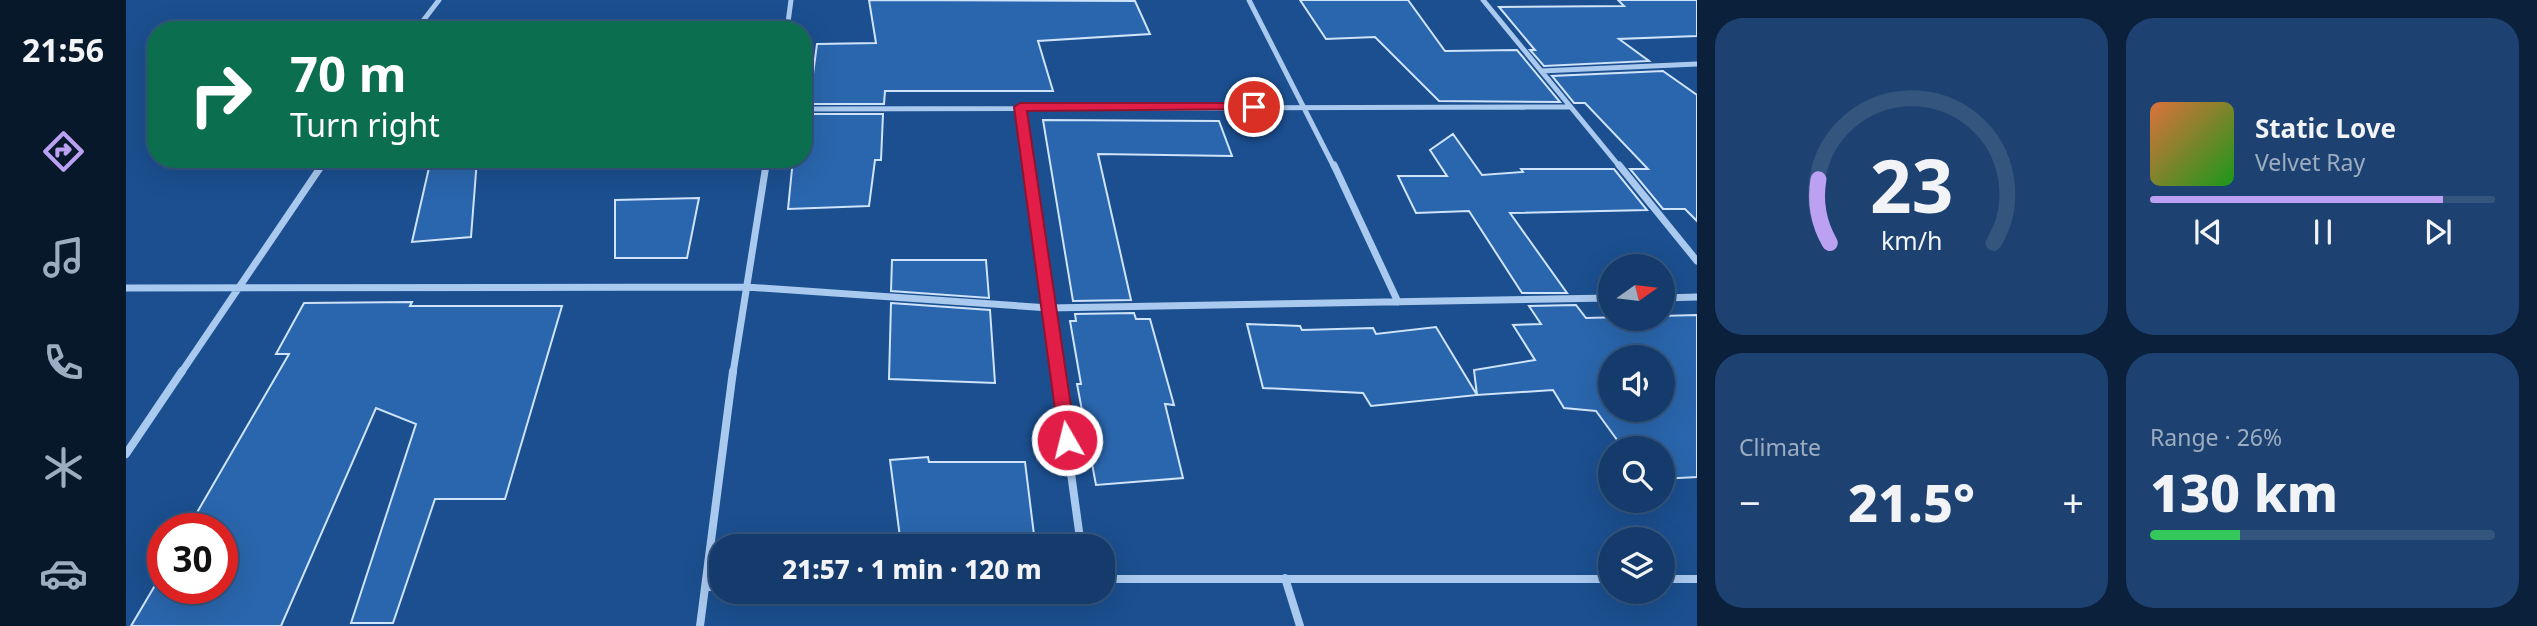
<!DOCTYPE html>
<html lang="en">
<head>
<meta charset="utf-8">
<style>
	body { margin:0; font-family:"Noto Sans",sans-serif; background:#1d4271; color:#f1f3f6; height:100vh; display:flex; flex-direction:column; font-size:26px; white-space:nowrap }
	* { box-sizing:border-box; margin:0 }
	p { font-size:23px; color:#9dadc1 }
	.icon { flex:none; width:38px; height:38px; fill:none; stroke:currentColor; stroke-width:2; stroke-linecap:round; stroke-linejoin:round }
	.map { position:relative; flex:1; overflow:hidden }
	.side { display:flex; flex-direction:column; gap:18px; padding:18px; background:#0b203b; width:840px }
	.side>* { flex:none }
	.top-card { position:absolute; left:21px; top:21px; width:665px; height:147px; border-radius:28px; box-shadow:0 7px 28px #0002,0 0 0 2px #33557e; background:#0b6e4f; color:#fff; overflow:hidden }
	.needle { width:46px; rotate:76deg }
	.controls { position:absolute; left:1472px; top:254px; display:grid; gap:14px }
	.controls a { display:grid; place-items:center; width:77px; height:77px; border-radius:50%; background:#143b6b; box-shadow:0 7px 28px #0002,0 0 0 2px #33557e; font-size:35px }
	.speed { position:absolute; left:21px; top:513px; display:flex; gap:14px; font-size:35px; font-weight:700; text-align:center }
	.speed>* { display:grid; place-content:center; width:91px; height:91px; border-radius:50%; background:#143b6b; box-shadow:0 7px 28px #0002,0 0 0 2px #33557e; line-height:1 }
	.speed .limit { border:10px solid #d22; background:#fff; color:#111 }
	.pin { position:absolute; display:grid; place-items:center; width:60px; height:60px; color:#fff; margin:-30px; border:4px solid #fff; border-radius:50%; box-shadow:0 2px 7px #0007 }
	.me { position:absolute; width:77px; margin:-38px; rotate:352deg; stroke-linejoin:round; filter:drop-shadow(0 0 5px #0008) }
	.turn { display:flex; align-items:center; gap:24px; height:147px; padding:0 28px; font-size:32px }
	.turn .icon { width:91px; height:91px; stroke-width:2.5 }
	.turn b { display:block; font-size:49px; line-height:60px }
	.big { font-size:52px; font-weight:800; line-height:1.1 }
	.side .card { flex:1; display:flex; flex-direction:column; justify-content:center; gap:10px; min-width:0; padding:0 24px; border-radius:28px; background:#1d4271 }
	.side .dial { align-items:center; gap:0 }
	.dial svg { height:182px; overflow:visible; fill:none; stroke:#33557e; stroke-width:7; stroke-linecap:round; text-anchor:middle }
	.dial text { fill:#f1f3f6; stroke:none }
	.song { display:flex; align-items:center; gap:21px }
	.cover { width:84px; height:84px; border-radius:10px; background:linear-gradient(135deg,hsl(20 70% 55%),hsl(120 70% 35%)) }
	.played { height:7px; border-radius:4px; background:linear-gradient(90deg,#bca0f2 85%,#33557e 85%) }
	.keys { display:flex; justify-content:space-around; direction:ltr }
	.heat { display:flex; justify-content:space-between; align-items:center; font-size:38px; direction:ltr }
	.charge { height:10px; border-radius:5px; background:linear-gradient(90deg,#34c759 26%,#33557e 0) }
	.side .tiles { flex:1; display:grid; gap:18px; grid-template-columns:repeat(2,1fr) }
	.trip { position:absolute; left:583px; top:534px; width:406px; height:70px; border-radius:28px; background:#143b6b; box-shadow:0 7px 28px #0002,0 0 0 2px #33557e; font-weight:800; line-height:70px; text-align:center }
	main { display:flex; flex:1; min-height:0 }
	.menu { display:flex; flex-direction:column; width:126px; justify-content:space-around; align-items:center; background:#08182b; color:#9dadc1 }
	.menu .icon { width:49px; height:49px }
	.menu .current { color:#bca0f2 }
	.menu b { font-size:32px; color:#f1f3f6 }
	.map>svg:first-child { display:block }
	.building { fill:#2a66ad; stroke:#cfe3fa; stroke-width:2; fill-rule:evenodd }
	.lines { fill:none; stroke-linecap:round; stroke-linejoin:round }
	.street-far2 { stroke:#a9c9ee; stroke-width:5 }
	.street-far1 { stroke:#a9c9ee; stroke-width:7 }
	.street { stroke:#a9c9ee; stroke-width:8 }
	.route { fill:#e11d48; stroke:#92132f; stroke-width:2 }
</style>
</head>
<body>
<main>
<nav class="menu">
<b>21:56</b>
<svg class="icon current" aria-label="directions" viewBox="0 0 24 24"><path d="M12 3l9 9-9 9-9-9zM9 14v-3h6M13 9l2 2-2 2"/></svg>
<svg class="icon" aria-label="music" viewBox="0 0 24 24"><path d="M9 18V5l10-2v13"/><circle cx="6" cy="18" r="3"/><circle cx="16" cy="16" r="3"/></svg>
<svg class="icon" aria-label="phone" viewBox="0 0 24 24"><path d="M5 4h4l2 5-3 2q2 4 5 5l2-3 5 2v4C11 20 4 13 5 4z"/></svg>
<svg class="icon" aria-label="climate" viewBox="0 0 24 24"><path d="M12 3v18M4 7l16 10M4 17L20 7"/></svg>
<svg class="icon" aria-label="car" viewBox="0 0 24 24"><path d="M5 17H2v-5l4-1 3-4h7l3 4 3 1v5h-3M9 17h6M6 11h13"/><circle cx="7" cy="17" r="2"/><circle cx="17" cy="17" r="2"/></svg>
</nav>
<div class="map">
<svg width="1571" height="626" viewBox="0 0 1571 626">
	<rect width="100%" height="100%" fill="#1b4f8f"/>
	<path class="building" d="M743,0L1009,1L1024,34L912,41L927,91H759L758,104H683L691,44L750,43Z
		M1174,0H1282L1319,51L1391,50L1434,102L1313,101L1249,37L1200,39Z
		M1492,0H1571V36L1493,39L1523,61L1418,66L1404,50H1409L1373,7L1498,6Z
		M1537,71L1571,95V221L1559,209H1537L1504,169H1522L1459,103H1448L1426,76Z
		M681,114H757L755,160H749L743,206L662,209L667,159H677Z
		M917,120L1093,121L1106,156L972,154L1005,300L947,301Z
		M1327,134L1356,175L1397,172L1395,169H1488L1521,210L1384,213L1441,293H1396L1343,211L1290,213L1272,176H1321L1304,150Z
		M305,159H351L345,237L286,242Z
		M573,198L561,258H489V200Z
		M766,260H860L863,298L765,291Z
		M286,302L284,306H436L379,499H309L267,623H225L290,424L250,408L155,626H5L37,572V588H96V528H62L163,354H150L178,303Z
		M765,303L864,310L869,383L763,379Z
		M1450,305L1460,318L1571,315V477L1536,479V448H1497L1470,411L1438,408L1427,390L1351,395L1348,370L1409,360L1387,325L1415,324L1403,306ZM1484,357H1536V410H1484Z
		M1008,313L1010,319H1024L1048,405L1039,404L1057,478L970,485L951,384H955L944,321H950L949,314Z
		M1121,324L1174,326L1176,330L1247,328L1250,334L1310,327L1351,395L1245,406L1237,393L1137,388Z
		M802,457L803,462H899L909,543L831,537L775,545L764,460Z"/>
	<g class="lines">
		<path class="street-far2" d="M1123,0L1208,167
			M1357,0L1494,167
			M290,30L313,0
			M661,30L665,0
			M1415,71L1571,64
			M894,107L902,167
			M677,109L1443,107
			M194,167L200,159
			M640,167L641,159"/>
		<path class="street-far1" d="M902,165L931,373
			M1208,165L1272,302
			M1493,165L1571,261
			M0,288L620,287L923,308L1484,298
			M1536,298L1571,297
			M55,373L196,165
			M607,373L640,165"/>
		<path class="street" d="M931,371L955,546
			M0,454L56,371
			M1159,578L1174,626
			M976,579H1484
			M1536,579H1571
			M580,587H595
			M574,626L607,371"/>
	</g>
	<path class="route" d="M1128,103L1134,107L1132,109L901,111L950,440L947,446H934L888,107L894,103Z"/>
</svg>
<div class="controls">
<a><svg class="needle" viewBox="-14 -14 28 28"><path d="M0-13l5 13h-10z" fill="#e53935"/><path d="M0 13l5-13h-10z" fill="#9dadc1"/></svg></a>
<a><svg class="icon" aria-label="sound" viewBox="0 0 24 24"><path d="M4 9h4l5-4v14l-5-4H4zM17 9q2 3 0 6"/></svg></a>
<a><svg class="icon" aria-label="search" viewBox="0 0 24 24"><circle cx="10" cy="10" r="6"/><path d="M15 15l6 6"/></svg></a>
<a><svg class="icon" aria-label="layers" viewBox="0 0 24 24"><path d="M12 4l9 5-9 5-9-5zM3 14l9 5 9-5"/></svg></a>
</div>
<div class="speed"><div class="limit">30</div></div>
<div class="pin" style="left:1128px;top:107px;background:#d93025"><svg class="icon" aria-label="arrive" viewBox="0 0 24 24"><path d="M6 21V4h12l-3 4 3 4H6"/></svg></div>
<svg class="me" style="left:941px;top:440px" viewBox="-20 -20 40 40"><circle r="17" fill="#e11d48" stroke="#fff" stroke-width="3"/><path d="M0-11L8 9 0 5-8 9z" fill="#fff"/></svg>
<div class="trip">21:57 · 1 min · 120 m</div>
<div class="top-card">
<div class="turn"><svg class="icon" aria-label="right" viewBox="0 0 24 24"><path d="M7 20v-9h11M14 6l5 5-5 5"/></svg><div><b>70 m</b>Turn right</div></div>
</div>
</div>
<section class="side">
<div class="tiles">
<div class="card dial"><svg viewBox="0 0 100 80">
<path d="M14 69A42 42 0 1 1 86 69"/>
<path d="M14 69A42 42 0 0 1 9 41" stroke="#bca0f2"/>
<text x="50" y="56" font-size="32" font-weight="700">23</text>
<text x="50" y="72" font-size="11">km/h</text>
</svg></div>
<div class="card">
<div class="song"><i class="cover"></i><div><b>Static Love</b><p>Velvet Ray</p></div></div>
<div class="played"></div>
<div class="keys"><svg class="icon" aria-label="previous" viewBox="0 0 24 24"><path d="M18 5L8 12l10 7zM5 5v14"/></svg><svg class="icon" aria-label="pause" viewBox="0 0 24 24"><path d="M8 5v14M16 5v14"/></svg><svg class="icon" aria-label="next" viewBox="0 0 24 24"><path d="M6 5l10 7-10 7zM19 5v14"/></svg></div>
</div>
<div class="card"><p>Climate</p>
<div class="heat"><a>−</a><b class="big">21.5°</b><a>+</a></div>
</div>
<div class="card"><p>Range · 26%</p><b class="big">130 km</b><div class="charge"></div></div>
</div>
</section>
</main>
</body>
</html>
